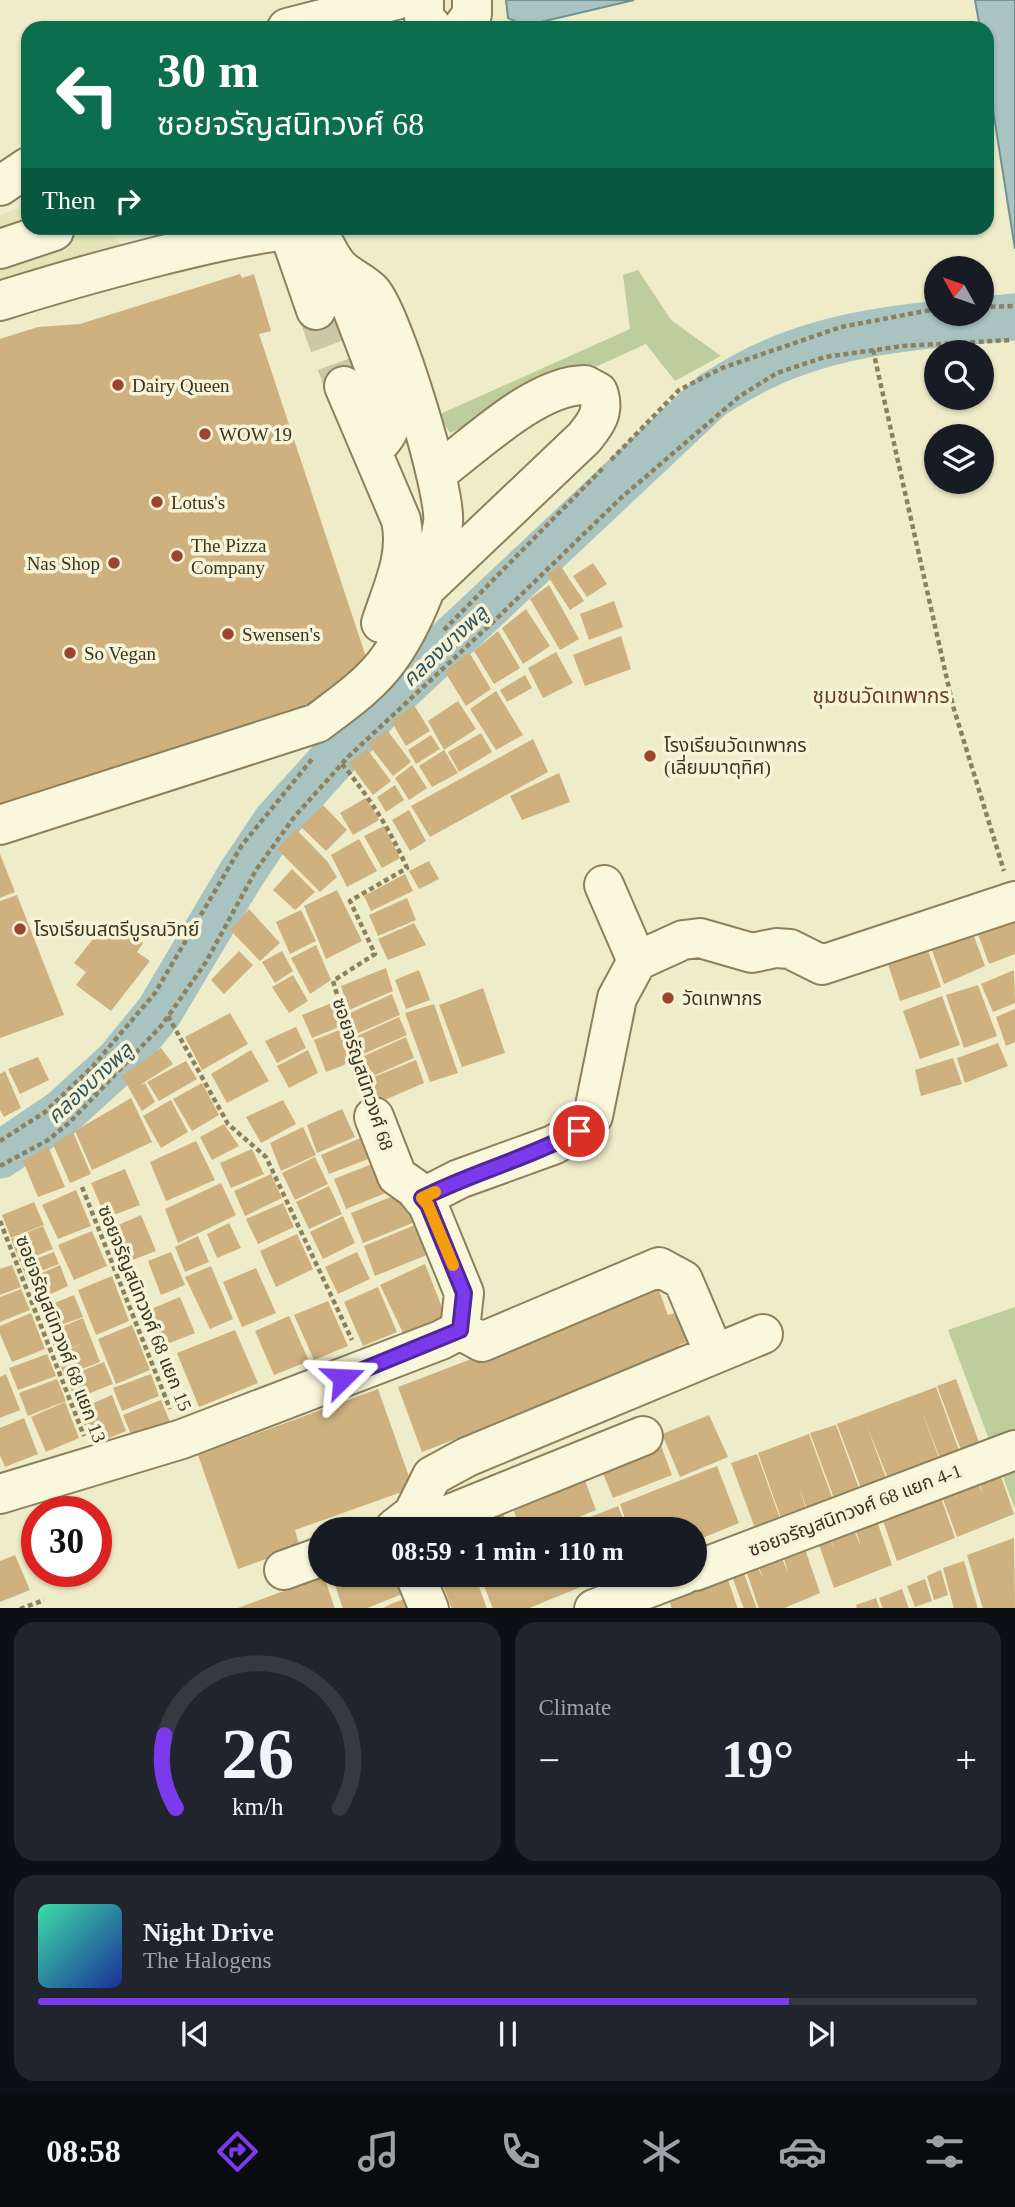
<!DOCTYPE html>
<html lang="en">
<head>
<meta charset="utf-8">
<style>
	body { margin:0; font-family:"Times New Roman","Noto Sans Thai",serif; background:#20242c; color:#f1f3f6; height:100vh; display:flex; flex-direction:column; font-size:26px; white-space:nowrap }
	* { box-sizing:border-box; margin:0 }
	p { font-size:23px; color:#9ea1a6 }
	.icon { flex:none; width:38px; height:38px; fill:none; stroke:currentColor; stroke-width:2; stroke-linecap:round; stroke-linejoin:round }
	.map { position:relative; height:1608px; overflow:hidden }
	.panel { display:flex; flex-direction:column; gap:14px; padding:14px; background:#0d0f14; flex:1 }
	.panel>* { flex:none }
	.top-card { position:absolute; left:21px; top:21px; width:973px; height:214px; border-radius:21px; box-shadow:0 2px 5px #0004; background:#0b6e4f; color:#fff; overflow:hidden }
	.needle { width:46px; rotate:310deg }
	.controls { position:absolute; left:924px; top:256px; display:grid; gap:14px }
	.controls a { display:grid; place-items:center; width:70px; height:70px; border-radius:50%; background:#171b24; box-shadow:0 2px 5px #0004; font-size:35px }
	.speed { position:absolute; left:21px; top:1496px; display:flex; gap:14px; font-size:35px; font-weight:700; text-align:center }
	.speed>* { display:grid; place-content:center; width:91px; height:91px; border-radius:50%; background:#171b24; box-shadow:0 2px 5px #0004; line-height:1 }
	.speed .limit { border:10px solid #d22; background:#fff; color:#111 }
	.pin { position:absolute; display:grid; place-items:center; width:60px; height:60px; color:#fff; margin:-30px; border:4px solid #fff; border-radius:50%; box-shadow:0 2px 7px #0007 }
	.me { position:absolute; width:77px; margin:-38px; rotate:69deg; stroke-linejoin:round; filter:drop-shadow(0 0 5px #0008) }
	.turn { display:flex; align-items:center; gap:24px; height:147px; padding:0 21px; font-size:32px }
	.turn .icon { width:91px; height:91px; stroke-width:2.5 }
	.turn b { display:block; font-size:49px; line-height:60px }
	.then { display:flex; align-items:center; height:66px; padding:0 21px; background:#0003; gap:14px; font-size:26px }
	.big { font-size:52px; font-weight:800; line-height:1.1 }
	.panel .tile { flex:1; display:flex; flex-direction:column; justify-content:center; gap:10px; min-width:0; padding:0 24px; border-radius:21px; background:#20242c }
	.panel .dial { align-items:center; gap:0 }
	.dial svg { height:182px; overflow:visible; fill:none; stroke:#363941; stroke-width:7; stroke-linecap:round; text-anchor:middle }
	.dial text { fill:#f1f3f6; stroke:none }
	.song { display:flex; align-items:center; gap:21px }
	.cover { width:84px; height:84px; border-radius:10px; background:linear-gradient(135deg,hsl(160 70% 55%),hsl(230 70% 35%)) }
	.played { height:7px; border-radius:4px; background:linear-gradient(90deg,#7c3aed 80%,#363941 80%) }
	.keys { display:flex; justify-content:space-around; direction:ltr }
	.heat { display:flex; justify-content:space-between; align-items:center; font-size:38px; direction:ltr }
	.panel .tiles { flex:1; display:grid; gap:14px; grid-template-columns:1fr 1fr }
	.tile:last-child { grid-column:span 2 }
	.trip { position:absolute; left:308px; top:1517px; width:399px; height:70px; border-radius:35px; background:#171b24; box-shadow:0 2px 5px #0004; font-weight:800; line-height:70px; text-align:center }
	.tab-bar { display:flex; height:112px; justify-content:space-around; align-items:center; background:#090b0e; color:#9ea1a6 }
	.tab-bar .icon { width:49px; height:49px }
	.tab-bar .active { color:#7c3aed }
	.tab-bar b { font-size:32px; color:#f1f3f6 }
	.map>svg:first-child { display:block }
	.farmland { fill:#e2e5b6 }
	.green { fill:#bdce9c }
	.water { fill:#a9c3c1; stroke:#709291; stroke-width:2 }
	.lines { fill:none; stroke-linecap:round; stroke-linejoin:round }
	.river { stroke:#a9c3c1; stroke-width:47 }
	.building { fill:#ceb17e }
	.minor-tunnel { stroke:#cbc7a7; stroke-width:38; stroke-dasharray:38 19; stroke-linecap:butt }
	.minor-casing { stroke:#8c805d; stroke-width:42 }
	.path { stroke:#8c805d; stroke-width:4.5; stroke-dasharray:5 3.5; stroke-linecap:butt }
	.minor { stroke:#f9f7dc; stroke-width:38 }
	.route-casing { stroke:#51269a; stroke-width:18 }
	.route { stroke:#7c3aed; stroke-width:12 }
	.slow { stroke:#f59e0b; stroke-width:12 }
	.poi-dot { fill:#9c442c; stroke:#f6f4d8; stroke-width:2.5 }
	.labels { text-anchor:middle; dominant-baseline:central; stroke-width:7; stroke-linejoin:round; paint-order:stroke }
	.poi-label { font-size:19px; fill:#3c3420; stroke:#f6f4d8; text-anchor:start }
	.street-label { font-size:19px; fill:#3c3420; stroke:#f6f4d8 }
	.water-label { font-size:21px; font-style:italic; fill:#30555c; stroke:#f6f4d8 }
	.neighbourhood-label { font-size:21px; fill:#6a3f1f; stroke:#f6f4d8 }
</style>
</head>
<body>
<div class="map">
<svg width="1015" height="1609" viewBox="0 0 1015 1609">
	<rect width="100%" height="100%" fill="#efecc9"/>
	<path class="farmland" d="M28,205V228H113L123,255L0,290V215Z"/>
	<path class="green" d="M638,270L671,320L721,356L675,381L646,344L450,433L438,415L630,329L623,275Z
		M1015,1307V1509L948,1330Z"/>
	<path class="water" d="M506,0H634L524,26L508,18Z
		M975,0H1015V249L987,72V28H980Z"/>
	<g class="lines">
		<path class="river" d="M0,1155L62,1113L119,1061L159,1012L240,876L276,822L378,709L712,395C729,385 746,374 764,366C841,329 931,325 1015,317"/>
	</g>
	<path class="building" d="M240,274L242,278L254,274L271,331L259,334L369,666L330,706L0,810V339L38,327L80,324Z
		M593,563L607,584L587,597L573,576Z
		M560,565L584,601L570,610L547,575Z
		M549,585L579,639L560,650L530,599Z
		M614,601L623,627L589,640L580,614Z
		M526,609L550,646L523,664L502,628Z
		M498,631L520,668L494,684L474,651Z
		M621,636L631,669L585,686L573,655Z
		M469,652L491,689L466,706L445,672Z
		M556,652L573,683L543,698L528,668Z
		M525,675L532,688L507,702L500,690Z
		M496,691L523,735L496,750L470,709Z
		M458,701L476,729L444,750L428,721Z
		M414,705L430,731L406,746L391,721Z
		M387,730L411,762L393,776L368,744Z
		M481,733L492,752L459,772L448,752Z
		M431,735L440,749L416,764L408,750Z
		M533,739L548,772L430,837L411,806Z
		M367,749L391,781L373,795L349,763Z
		M444,750L458,773L432,787L419,766Z
		M412,765L427,788L409,800L395,778Z
		M559,773L570,802L522,820L510,796Z
		M395,785L404,800L386,812L377,797Z
		M366,798L379,820L353,835L340,813Z
		M323,805L347,830L326,851L301,827Z
		M409,810L426,841L410,851L392,820Z
		M384,826L400,858L382,868L364,836Z
		M296,829L327,861L337,877L320,892L277,849Z
		M359,839L377,871L347,887L331,855Z
		M0,854L15,892L0,898Z
		M429,861L439,879L419,889L409,871Z
		M292,869L315,892L295,910L273,890Z
		M405,874L413,891L371,911L364,896Z
		M337,890L362,941L326,959L304,906Z
		M17,895L64,1015L0,1038V901Z
		M407,898L416,920L378,936L369,915Z
		M1015,907V954L989,964L974,923Z
		M249,909L280,943L260,961L230,930Z
		M301,910L316,941L290,954L276,922Z
		M414,923L426,945L388,960L378,939Z
		M969,923L985,966L944,984L928,939Z
		M104,925L116,934L121,927L143,943L137,952L150,961L111,1011L76,985L86,972L74,963Z
		M923,937L941,987L900,1001L884,952Z
		M316,945L331,980L310,994L291,958Z
		M239,951L253,965L224,994L211,980Z
		M282,951L293,971L275,983L262,962Z
		M386,968L393,991L349,1010L341,986Z
		M419,970L430,1000L406,1009L395,980Z
		M1014,970L1015,1003L993,1012L981,984Z
		M293,975L308,1001L289,1013L272,987Z
		M978,985L997,1036L964,1048L946,995Z
		M483,988L505,1053L462,1067L439,1005Z
		M392,994L400,1015L356,1034L350,1013Z
		M942,996L960,1045L920,1059L903,1011Z
		M334,1002L342,1026L312,1038L302,1015Z
		M434,1004L458,1073L430,1082L405,1013Z
		M1015,1009V1042L1006,1046L996,1017Z
		M230,1013L248,1044L202,1070L185,1037Z
		M399,1017L407,1035L363,1054L357,1036Z
		M296,1027L306,1048L277,1063L265,1041Z
		M342,1029L354,1061L326,1072L314,1040Z
		M406,1037L414,1058L371,1077L364,1056Z
		M998,1043L1008,1066L965,1083L957,1058Z
		M161,1048L173,1064L140,1085L145,1083L155,1102L142,1111L122,1076Z
		M251,1050L269,1081L227,1103L211,1074Z
		M308,1050L318,1073L289,1088L277,1066Z
		M38,1057L49,1080L20,1094L8,1069Z
		M953,1058L962,1084L921,1096L915,1070Z
		M416,1060L424,1083L380,1102L371,1078Z
		M186,1061L197,1079L159,1101L147,1082Z
		M5,1071L21,1108L4,1117L0,1110V1074Z
		M202,1083L219,1115L192,1131L173,1099Z
		M131,1098L152,1142L92,1170L75,1131Z
		M171,1100L188,1132L161,1148L143,1116Z
		M283,1100L296,1124L261,1143L246,1117Z
		M342,1109L355,1137L317,1153L307,1125Z
		M224,1124L239,1146L212,1160L200,1137Z
		M303,1127L316,1155L281,1171L270,1143Z
		M73,1132L91,1174L70,1183L53,1144Z
		M372,1133L381,1154L329,1174L321,1155Z
		M196,1141L215,1180L166,1201L150,1162Z
		M48,1146L65,1187L38,1197L23,1161Z
		M252,1149L264,1174L231,1188L220,1163Z
		M315,1157L328,1184L295,1200L282,1173Z
		M385,1159L398,1188L346,1209L334,1179Z
		M125,1169L140,1205L106,1218L91,1183Z
		M271,1174L282,1198L245,1216L234,1191Z
		M221,1183L236,1215L178,1243L165,1209Z
		M329,1186L342,1214L309,1229L296,1202Z
		M76,1190L91,1226L58,1239L42,1205Z
		M403,1192L415,1222L363,1243L351,1213Z
		M34,1202L44,1225L11,1238L2,1215Z
		M283,1203L294,1227L258,1244L246,1219Z
		M141,1215L156,1251L122,1264L107,1230Z
		M343,1216L355,1243L323,1259L310,1232Z
		M229,1223L241,1248L217,1258L207,1234Z
		M415,1225L427,1255L375,1276L364,1246Z
		M43,1226L53,1249L20,1262L11,1239Z
		M92,1231L107,1266L74,1280L58,1245Z
		M297,1234L313,1269L276,1287L260,1251Z
		M198,1236L209,1262L185,1272L175,1247Z
		M54,1252L59,1264L26,1277L21,1264Z
		M171,1252L185,1285L161,1295L148,1261Z
		M357,1252L370,1279L338,1294L325,1267Z
		M425,1264L445,1315L404,1335L380,1285Z
		M12,1265L21,1287L0,1295V1269Z
		M60,1265L68,1286L36,1301L28,1279Z
		M211,1266L233,1319L210,1329L185,1277Z
		M256,1268L276,1313L242,1327L223,1282Z
		M112,1276L129,1321L96,1335L78,1290Z
		M378,1287L397,1332L363,1346L344,1302Z
		M658,1288L668,1315L675,1313L687,1342L679,1345L682,1352L422,1452L398,1387Z
		M21,1289L30,1310L0,1322V1297Z
		M74,1295L83,1317L47,1330L40,1309Z
		M180,1297L195,1333L162,1346L146,1311Z
		M328,1301L348,1346L314,1360L294,1315Z
		M31,1313L45,1349L12,1362L0,1334V1326Z
		M289,1316L309,1361L274,1375L255,1331Z
		M83,1318L100,1362L64,1376L57,1354L85,1343L56,1353L49,1332Z
		M132,1325L150,1370L116,1384L98,1339Z
		M235,1330L258,1383L199,1407L177,1353Z
		M47,1354L56,1376L18,1390L9,1368Z
		M104,1362L113,1384L75,1399L66,1377Z
		M6,1374L20,1410L0,1418V1377Z
		M151,1374L159,1396L122,1411L113,1388Z
		M57,1379L66,1401L28,1416L19,1393Z
		M956,1379L980,1445L962,1453L937,1386Z
		M936,1387L960,1453L941,1461L920,1406L940,1461L889,1481L867,1426L887,1481L862,1491L837,1424Z
		M378,1389L413,1488L295,1530L300,1547L238,1569L198,1455Z
		M112,1395L126,1431L93,1445L78,1410Z
		M161,1400L170,1422L132,1437L123,1415Z
		M65,1402L79,1438L46,1452L31,1417Z
		M709,1415L728,1457L680,1477L662,1434Z
		M24,1418L38,1454L5,1467L0,1455V1428Z
		M836,1425L860,1491L835,1501L810,1433Z
		M809,1434L833,1500L808,1511L798,1485L807,1511L782,1521L758,1453Z
		M657,1435L672,1475L613,1498L598,1461Z
		M757,1454L781,1521L756,1531L731,1463Z
		M717,1466L739,1523L695,1541V1530H629L620,1504Z
		M998,1468L1014,1514L957,1537L940,1491L951,1487L957,1499L953,1487L975,1477L984,1496L977,1477Z
		M581,1470L596,1510L547,1530H521L510,1501Z
		M939,1492L955,1538L897,1561L881,1515Z
		M500,1504L509,1530L441,1529Z
		M618,1506L628,1530H558L595,1515Z
		M876,1518L892,1565L834,1588L818,1542L829,1537L835,1550L830,1537L853,1528L861,1547L855,1528Z
		M1014,1538L1015,1608L983,1609L967,1555Z
		M804,1546L820,1593L782,1609H759L746,1570L757,1566L763,1578L758,1565L781,1556L789,1575L783,1556Z
		M15,1555L30,1590L0,1602V1561Z
		M964,1561L978,1609H954L943,1568Z
		M941,1570L948,1595L934,1600L927,1576Z
		M743,1571L757,1609H744L732,1576Z
		M361,1575H401L407,1592L365,1609H343L335,1585Z
		M452,1575H475L487,1609H452L441,1580Z
		M480,1575H610L527,1609H493Z
		M324,1576L335,1609H238V1608Z
		M727,1577L738,1609H672L669,1600Z
		M925,1579L932,1601L915,1607L907,1586Z
		M902,1589L909,1609H883L879,1598Z
		M415,1595L420,1609H381L391,1604Z
		M876,1598L880,1609H857L856,1605Z"/>
	<g class="lines">
		<path class="minor-tunnel" d="M316,310L344,386"/>
		<defs>
			<path id="minor" d="M424,0V17L433,28
				M287,28L396,0
				M462,28L472,14V0
				M0,186L28,167
				M288,229L316,310
				M0,249L54,231
				M337,269L391,411C392,430 386,437 373,450
				M0,301C47,286 274,219 309,232C326,238 325,249 335,262C343,275 362,281 372,292C393,316 447,491 443,523C437,566 414,625 388,660C370,685 341,705 317,723L0,825
				M344,386L401,520C409,556 392,589 381,623
				M425,589L584,438C596,423 605,412 598,392L585,385C536,385 475,445 436,474
				M604,885L637,961
				M422,1198L459,1179L553,1145L579,1131L593,1116L617,998L637,961L683,940L700,938L752,953L776,948L790,949L822,965L1015,901
				M460,1330L482,1342L659,1267L683,1280L714,1353
				M0,1494L182,1439L441,1340L460,1330L464,1293L428,1205L414,1188L397,1176L374,1117
				M395,1528L413,1514L432,1476L467,1457L763,1334
				M410,1530L643,1436
				M284,1570L320,1557
				M695,1571L1015,1450
				M415,1575L429,1609
				M594,1609L683,1575"/>
		</defs>
		<use href="#minor" class="minor-casing"/>
		<path class="path" d="M982,307L1015,306
			M873,350L953,706L1004,871
			M611,460L679,390L722,368L841,327L936,309
			M444,630L605,466
			M342,764C369,797 390,829 407,868L350,901L375,954L333,981L365,1088
			M168,1016L228,1124L266,1157L352,1340
			M0,1141L45,1112L93,1066L155,993L242,845L313,758
			M0,1166L48,1140L70,1122L162,1025L206,962L256,870L295,816L348,757L493,622L622,497L740,396L777,373L825,357L903,346L1011,340
			M82,1187L170,1409
			M0,1221L84,1436
			M20,1609L44,1600"/>
		<use href="#minor" class="minor"/>
	</g>
	<g class="lines">
		<defs>
			<path id="route" d="M343,1378L460,1330L464,1293L428,1205L422,1198C473,1172 529,1158 579,1131"/>
		</defs>
		<use href="#route" class="route-casing"/>
		<use href="#route" class="route"/>
		<path class="slow" d="M435,1192L422,1198L428,1205L453,1265"/>
	</g>
	<g class="poi-dot">
		<circle cx="118" cy="385" r="7"/>
		<circle cx="205" cy="434" r="7"/>
		<circle cx="157" cy="502" r="7"/>
		<circle cx="177" cy="556" r="7"/>
		<circle cx="114" cy="563" r="7"/>
		<circle cx="228" cy="634" r="7"/>
		<circle cx="70" cy="653" r="7"/>
		<circle cx="650" cy="756" r="7"/>
		<circle cx="20" cy="929" r="7"/>
		<circle cx="668" cy="998" r="7"/>
	</g>
	<g class="labels">
		<g class="poi-label">
			<text x="132" y="385">Dairy Queen</text>
			<text x="219" y="434">WOW 19</text>
			<text x="171" y="502">Lotus's</text>
			<text x="191" y="545">The Pizza<tspan x="191" dy="22">Company</tspan></text>
			<text x="100" y="563" text-anchor="end">Nas Shop</text>
			<text x="242" y="634">Swensen's</text>
			<text x="84" y="653">So Vegan</text>
			<text x="664" y="745">โรงเรียนวัดเทพากร<tspan x="664" dy="22">(เลี่ยมมาตุทิศ)</tspan></text>
			<text x="34" y="929">โรงเรียนสตรีบูรณวิทย์</text>
			<text x="682" y="998">วัดเทพากร</text>
		</g>
		<g class="street-label">
			<text transform="translate(363 1074) rotate(72)">ซอยจรัญสนิทวงศ์ 68</text>
			<text transform="translate(145 1308) rotate(68)">ซอยจรัญสนิทวงศ์ 68 แยก 15</text>
			<text transform="translate(61 1339) rotate(69)">ซอยจรัญสนิทวงศ์ 68 แยก 13</text>
			<text transform="translate(855 1510) rotate(-21)">ซอยจรัญสนิทวงศ์ 68 แยก 4-1</text>
		</g>
		<g class="water-label">
			<text transform="translate(445 646) rotate(-43)">คลองบางพลู</text>
			<text transform="translate(90 1083) rotate(-43)">คลองบางพลู</text>
		</g>
		<g class="neighbourhood-label">
			<text x="881" y="696">ชุมชนวัดเทพากร</text>
		</g>
	</g>
</svg>
<div class="controls">
<a><svg class="needle" viewBox="-14 -14 28 28"><path d="M0-13l5 13h-10z" fill="#e53935"/><path d="M0 13l5-13h-10z" fill="#9ea1a6"/></svg></a>
<a><svg class="icon" aria-label="search" viewBox="0 0 24 24"><circle cx="10" cy="10" r="6"/><path d="M15 15l6 6"/></svg></a>
<a><svg class="icon" aria-label="layers" viewBox="0 0 24 24"><path d="M12 4l9 5-9 5-9-5zM3 14l9 5 9-5"/></svg></a>
</div>
<div class="speed"><div class="limit">30</div></div>
<div class="pin" style="left:579px;top:1131px;background:#d93025"><svg class="icon" aria-label="arrive" viewBox="0 0 24 24"><path d="M6 21V4h12l-3 4 3 4H6"/></svg></div>
<svg class="me" style="left:343px;top:1378px" viewBox="-20 -20 40 40"><path d="M0-17L14 15 0 8-14 15z" fill="#7c3aed" stroke="#fff" stroke-width="4"/></svg>
<div class="trip">08:59 · 1 min · 110 m</div>
<div class="top-card">
<div class="turn"><svg class="icon" aria-label="left" viewBox="0 0 24 24"><path d="M17 20v-9H6M10 6l-5 5 5 5"/></svg><div><b>30 m</b>ซอยจรัญสนิทวงศ์ 68</div></div>
<div class="then">Then<svg class="icon" aria-label="right" viewBox="0 0 24 24"><path d="M7 20v-9h11M14 6l5 5-5 5"/></svg></div>
</div>
</div>
<section class="panel">
<div class="tiles">
<div class="tile dial"><svg viewBox="0 0 100 80">
<path d="M14 69A42 42 0 1 1 86 69"/>
<path d="M14 69A42 42 0 0 1 9 37" stroke="#7c3aed"/>
<text x="50" y="56" font-size="32" font-weight="700">26</text>
<text x="50" y="72" font-size="11">km/h</text>
</svg></div>
<div class="tile"><p>Climate</p>
<div class="heat"><a>−</a><b class="big">19°</b><a>+</a></div>
</div>
<div class="tile">
<div class="song"><i class="cover"></i><div><b>Night Drive</b><p>The Halogens</p></div></div>
<div class="played"></div>
<div class="keys"><svg class="icon" aria-label="previous" viewBox="0 0 24 24"><path d="M18 5L8 12l10 7zM5 5v14"/></svg><svg class="icon" aria-label="pause" viewBox="0 0 24 24"><path d="M8 5v14M16 5v14"/></svg><svg class="icon" aria-label="next" viewBox="0 0 24 24"><path d="M6 5l10 7-10 7zM19 5v14"/></svg></div>
</div>
</div>
</section>
<nav class="tab-bar">
<b>08:58</b>
<svg class="icon active" aria-label="directions" viewBox="0 0 24 24"><path d="M12 3l9 9-9 9-9-9zM9 14v-3h6M13 9l2 2-2 2"/></svg>
<svg class="icon" aria-label="music" viewBox="0 0 24 24"><path d="M9 18V5l10-2v13"/><circle cx="6" cy="18" r="3"/><circle cx="16" cy="16" r="3"/></svg>
<svg class="icon" aria-label="phone" viewBox="0 0 24 24"><path d="M5 4h4l2 5-3 2q2 4 5 5l2-3 5 2v4C11 20 4 13 5 4z"/></svg>
<svg class="icon" aria-label="climate" viewBox="0 0 24 24"><path d="M12 3v18M4 7l16 10M4 17L20 7"/></svg>
<svg class="icon" aria-label="car" viewBox="0 0 24 24"><path d="M5 17H2v-5l4-1 3-4h7l3 4 3 1v5h-3M9 17h6M6 11h13"/><circle cx="7" cy="17" r="2"/><circle cx="17" cy="17" r="2"/></svg>
<svg class="icon" aria-label="filters" viewBox="0 0 24 24"><path d="M4 7h16M4 17h16"/><circle cx="9" cy="7" r="2"/><circle cx="15" cy="17" r="2"/></svg>
</nav>
</body>
</html>
